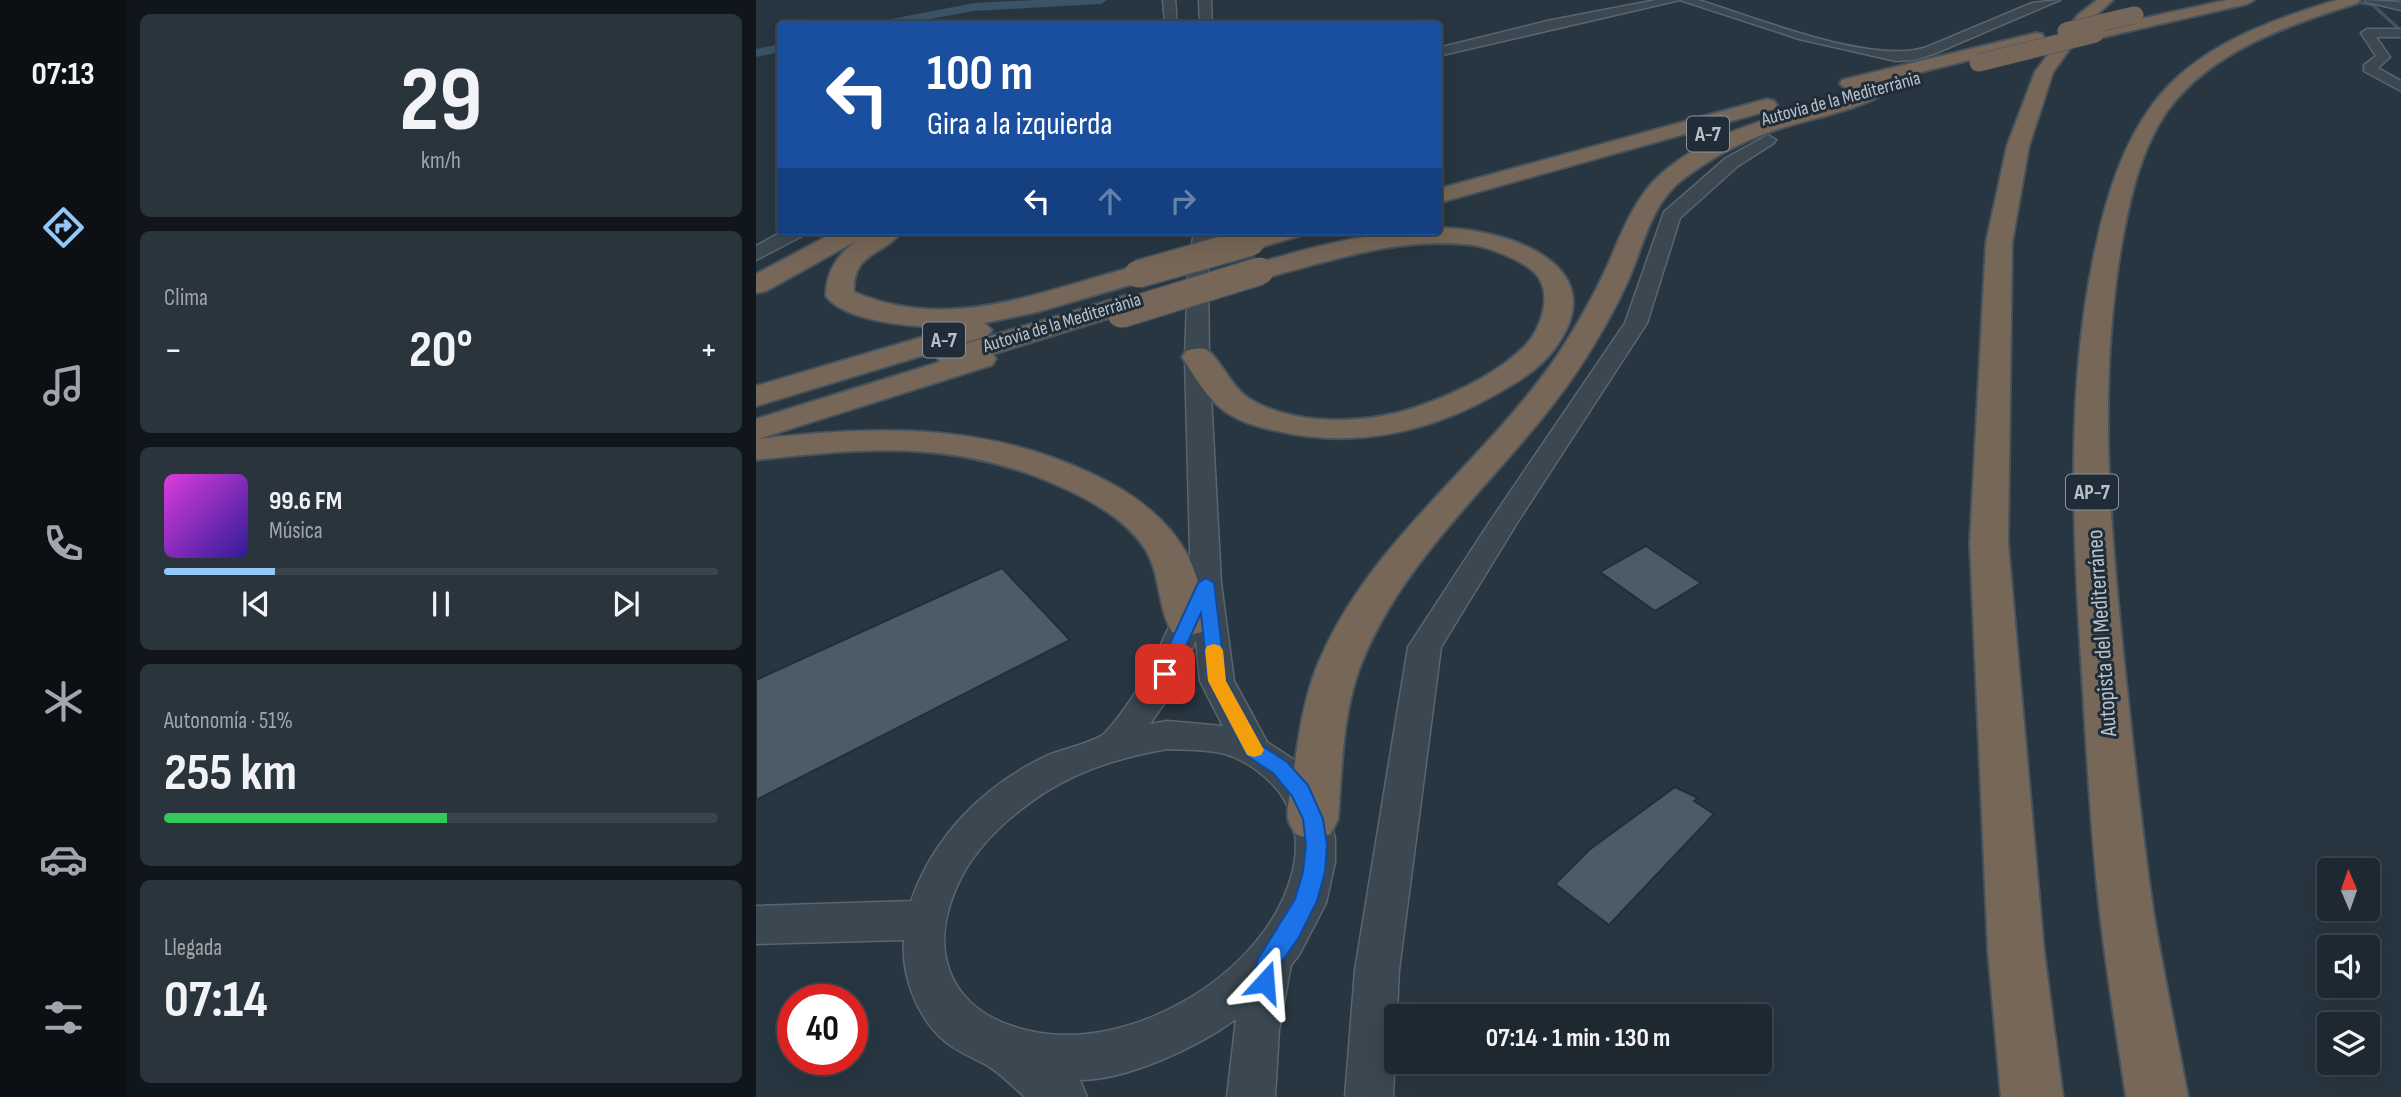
<!DOCTYPE html>
<html lang="es">
<head>
<meta charset="utf-8">
<style>
	body { margin:0; font-family:"Sofia Sans Condensed",sans-serif; background:#2a343d; color:#f1f3f6; height:100vh; display:flex; flex-direction:column; font-size:26px; white-space:nowrap }
	* { box-sizing:border-box; margin:0 }
	p { font-size:23px; color:#a0a6ab }
	.icon { flex:none; width:38px; height:38px; fill:none; stroke:currentColor; stroke-width:2; stroke-linecap:round; stroke-linejoin:round }
	.map { position:relative; flex:1; overflow:hidden }
	.details { display:flex; flex-direction:column; gap:14px; padding:14px; background:#10161b; width:630px }
	.details>* { flex:none }
	.guide { position:absolute; left:21px; top:21px; width:665px; height:214px; border-radius:7px; box-shadow:0 7px 28px #0002,0 0 0 2px #3b444d; background:#1a4fa0; color:#fff; overflow:hidden }
	.needle { width:46px; rotate:358deg }
	.fabs { position:absolute; left:1561px; top:858px; display:grid; gap:14px }
	.fabs a { display:grid; place-items:center; width:63px; height:63px; border-radius:7px; background:#1d2831; box-shadow:0 7px 28px #0002,0 0 0 2px #3b444d; font-size:35px }
	.speed { position:absolute; left:21px; top:984px; display:flex; gap:14px; font-size:35px; font-weight:700; text-align:center }
	.speed>* { display:grid; place-content:center; width:91px; height:91px; border-radius:50%; background:#1d2831; box-shadow:0 7px 28px #0002,0 0 0 2px #3b444d; line-height:1 }
	.speed .limit { border:10px solid #d22; background:#fff; color:#111 }
	.pin { position:absolute; display:grid; place-items:center; width:60px; height:60px; color:#fff; margin:-30px; border-radius:14px; box-shadow:0 4px 10px #0006 }
	.me { position:absolute; width:77px; margin:-38px; rotate:19deg; stroke-linejoin:round; filter:drop-shadow(0 0 5px #0008) }
	.turn { display:flex; align-items:center; gap:24px; height:147px; padding:0 35px; font-size:32px }
	.turn .icon { width:91px; height:91px; stroke-width:2.5 }
	.turn b { display:block; font-size:49px; line-height:60px }
	.lanes { display:flex; align-items:center; height:66px; padding:0 35px; background:#0003; justify-content:center; gap:35px; direction:ltr }
	.lanes .off { opacity:.35 }
	.big { font-size:52px; font-weight:700; line-height:1.1 }
	.details .widget { flex:1; display:flex; flex-direction:column; justify-content:center; gap:10px; min-width:0; padding:0 24px; border-radius:10px; background:#2a343d }
	.details .dial { align-items:center; gap:0 }
	.dial b { font-size:91px; line-height:1 }
	.song { display:flex; align-items:center; gap:21px }
	.cover { width:84px; height:84px; border-radius:10px; background:linear-gradient(135deg,hsl(300 70% 55%),hsl(250 70% 35%)) }
	.played { height:7px; border-radius:4px; background:linear-gradient(90deg,#92c7f6 20%,#3b444d 20%) }
	.keys { display:flex; justify-content:space-around; direction:ltr }
	.heat { display:flex; justify-content:space-between; align-items:center; font-size:38px; direction:ltr }
	.charge { height:10px; border-radius:5px; background:linear-gradient(90deg,#34c759 51%,#3b444d 0) }
	.trip { position:absolute; left:628px; top:1004px; width:388px; height:70px; border-radius:7px; background:#1d2831; box-shadow:0 7px 28px #0002,0 0 0 2px #3b444d; font-weight:700; line-height:70px; text-align:center }
	main { display:flex; flex:1; min-height:0 }
	.tabs { display:flex; flex-direction:column; width:126px; justify-content:space-around; align-items:center; background:#0c1014; color:#a0a6ab }
	.tabs .icon { width:49px; height:49px }
	.tabs .on { color:#92c7f6 }
	.tabs b { font-size:32px; color:#f1f3f6 }
	.map>svg:first-child { display:block }
	.lines { fill:none; stroke-linecap:round; stroke-linejoin:round }
	.stream { stroke:#3b5468; stroke-width:3.5 }
	.canal { fill:#3b5468; fill-rule:evenodd }
	.building { fill:#4b5c67; stroke:#222e39; stroke-width:2 }
	.minor-casing { stroke:#59656f; stroke-width:3 }
	.highway-casing { stroke:#46525c; stroke-width:4 }
	.minor { fill:#3b4751; fill-rule:evenodd }
	.highway { fill:#776758; fill-rule:evenodd }
	.highway-bridge-far1-casing { stroke:#46525c; stroke-width:18; stroke-linecap:butt }
	.highway-bridge-casing { stroke:#46525c; stroke-width:30; stroke-linecap:butt }
	.highway-bridge-far1 { stroke:#776758; stroke-width:17 }
	.highway-bridge { stroke:#776758; stroke-width:27 }
	.route { fill:#1a73e8; stroke:#114b97; stroke-width:2 }
	.slow { fill:#f59e0b }
	.labels { text-anchor:middle; dominant-baseline:central; stroke-width:6; stroke-linejoin:round; paint-order:stroke }
	.far-street-label { font-size:19px; fill:#b8c2cb; stroke:#202c37 }
	.shield { fill:#202c37; stroke:#8a959f; stroke-width:2 }
	.shield-label { font-size:21px; font-weight:bold; fill:#b8c2cb }
	.street-label { font-size:23px; fill:#b8c2cb; stroke:#202c37 }
</style>
</head>
<body>
<main>
<nav class="tabs">
<b>07:13</b>
<svg class="icon on" aria-label="directions" viewBox="0 0 24 24"><path d="M12 3l9 9-9 9-9-9zM9 14v-3h6M13 9l2 2-2 2"/></svg>
<svg class="icon" aria-label="music" viewBox="0 0 24 24"><path d="M9 18V5l10-2v13"/><circle cx="6" cy="18" r="3"/><circle cx="16" cy="16" r="3"/></svg>
<svg class="icon" aria-label="phone" viewBox="0 0 24 24"><path d="M5 4h4l2 5-3 2q2 4 5 5l2-3 5 2v4C11 20 4 13 5 4z"/></svg>
<svg class="icon" aria-label="climate" viewBox="0 0 24 24"><path d="M12 3v18M4 7l16 10M4 17L20 7"/></svg>
<svg class="icon" aria-label="car" viewBox="0 0 24 24"><path d="M5 17H2v-5l4-1 3-4h7l3 4 3 1v5h-3M9 17h6M6 11h13"/><circle cx="7" cy="17" r="2"/><circle cx="17" cy="17" r="2"/></svg>
<svg class="icon" aria-label="filters" viewBox="0 0 24 24"><path d="M4 7h16M4 17h16"/><circle cx="9" cy="7" r="2"/><circle cx="15" cy="17" r="2"/></svg>
</nav>
<section class="details">
<div class="widget dial"><b>29</b><p>km/h</p></div>
<div class="widget"><p>Clima</p>
<div class="heat"><a>−</a><b class="big">20°</b><a>+</a></div>
</div>
<div class="widget">
<div class="song"><i class="cover"></i><div><b>99.6 FM</b><p>Música</p></div></div>
<div class="played"></div>
<div class="keys"><svg class="icon" aria-label="previous" viewBox="0 0 24 24"><path d="M18 5L8 12l10 7zM5 5v14"/></svg><svg class="icon" aria-label="pause" viewBox="0 0 24 24"><path d="M8 5v14M16 5v14"/></svg><svg class="icon" aria-label="next" viewBox="0 0 24 24"><path d="M6 5l10 7-10 7zM19 5v14"/></svg></div>
</div>
<div class="widget"><p>Autonomía · 51%</p><b class="big">255 km</b><div class="charge"></div></div>
<div class="widget"><p>Llegada</p><b class="big">07:14</b></div>
</section>
<div class="map">
<svg width="1645" height="1097" viewBox="0 0 1645 1097">
	<rect width="100%" height="100%" fill="#273641"/>
	<g class="lines">
		<path class="stream" d="M1590,0L1617,5L1645,31"/>
		<path class="canal" d="M278,0H351L345,4L218,11L147,24H123L130,20L218,3Z
			M24,44V52L0,57V49Z"/>
	</g>
	<path class="building" d="M890,546L945,583L899,611L844,572Z
		M246,568L314,640L0,800V680Z
		M919,787L942,798L938,801L958,814L853,925L799,884L833,850Z"/>
	<g class="lines">
		<defs>
			<path id="minor" d="M407,0H419L421,24H409Z
				M443,0H455L456,24H444Z
				M900,0H924L682,56V48L791,21Z
				M924,0H942C999,17 1116,66 1171,47L1276,3L1304,0L1180,53L1158,60L1140,61L1043,39Z
				M1609,0L1645,2V10L1611,2Z
				M1645,29V37H1620L1634,57L1622,68L1645,81V91L1608,71V65L1620,56L1605,33L1611,29Z
				M1012,135L1020,140L1018,143L982,166L924,218L891,323L761,523L685,647L643,970L637,1097H589L599,970L652,647L733,523L869,323L908,212L970,158Z
				M27,231H51L48,235L0,260V246Z
				M438,231H458L452,271L453,357L465,583L478,681L511,742L540,761L560,787L574,818L579,839V862L570,903L543,955L535,965L523,1030L519,1097H471L480,1019C442,1047 371,1080 324,1080L331,1097H269C257,1087 245,1074 232,1066C217,1057 198,1051 185,1038C160,1014 145,974 148,940L0,944V906L155,901C178,836 227,786 290,756C303,750 340,742 349,733C385,694 404,646 426,599L431,592L435,590L429,357L432,271ZM440,640L444,681L467,726L411,721L394,724L419,688ZM411,749C430,750 450,749 469,754C490,760 511,776 524,793C541,816 543,848 536,874C510,974 374,1054 274,1031C197,1014 169,956 202,884C217,851 246,823 275,802C316,772 361,758 411,749Z"/>
			<path id="highway" d="M1341,0H1357L1334,21L1297,72L1273,146L1256,243L1252,543L1288,951L1307,1097H1245L1232,951L1214,543L1230,243L1251,146L1279,72L1322,15Z
				M1471,0H1498L1491,4L1339,39L1331,34L1339,29Z
				M1581,0H1604L1602,3C1535,24 1456,50 1412,110C1385,148 1374,197 1366,242C1341,385 1354,529 1369,671C1378,753 1386,835 1398,916C1408,976 1421,1037 1432,1097H1370C1361,1036 1351,975 1344,914C1335,835 1331,755 1326,675C1317,532 1309,387 1340,246C1351,195 1366,146 1397,104C1440,46 1515,20 1581,0Z
				M1280,33L1286,34L1288,38L1286,42L1093,90L1084,84L1086,80Z
				M1123,83L1132,89C1119,107 1039,122 1014,132C982,143 953,159 926,180C896,203 888,243 874,276C862,304 847,330 831,356C763,465 651,545 604,667C586,715 586,769 582,819L575,834L557,840L539,834C537,829 533,824 532,819C530,808 538,770 540,756C544,727 549,697 560,669C610,543 726,466 801,356C819,329 836,299 850,269C865,236 877,199 905,174C959,127 1033,114 1099,94C1108,92 1114,86 1123,83Z
				M1011,99L1018,101L1021,105L1018,109L682,203V189Z
				M682,228C751,228 864,266 796,352C782,370 761,382 742,393C675,432 598,449 522,431C505,428 488,423 473,414C452,401 439,377 426,357L430,351C437,349 444,347 451,350C465,359 475,389 497,401C542,426 610,424 658,408C696,395 740,375 769,346C784,330 796,299 783,278C773,262 735,248 718,245C643,236 575,261 504,279L495,277L491,271L495,265C560,246 614,231 682,231Z
				M81,231H112L110,234L116,231H146C129,256 96,251 98,292C196,334 285,290 382,266L391,268L395,274L391,280L281,312L228,323L236,330L231,336L0,406V386L204,326C173,330 89,323 70,296C70,272 81,255 100,241L10,291L0,293V274Z
				M506,231H546L543,236L495,250L486,247L482,242L486,237Z
				M372,295L382,297L386,303L382,309L237,354L240,359L236,365L2,439C118,426 223,422 332,472C372,490 410,515 432,556C442,576 447,600 452,622L446,632L431,636L416,632C401,606 405,573 388,547C370,521 340,503 312,490C204,439 115,447 0,460V419L184,362L181,357L185,351Z"/>
		</defs>
		<use href="#minor" class="minor-casing"/>
		<use href="#highway" class="highway-casing"/>
		<use href="#minor" class="minor"/>
		<use href="#highway" class="highway"/>
		<defs>
			<path id="highway-bridge-far1" d="M1310,31L1379,15
				M1222,63L1339,34"/>
			<path id="highway-bridge" d="M382,274L495,242
				M365,314L504,271"/>
		</defs>
		<use href="#highway-bridge-far1" class="highway-bridge-far1-casing"/>
		<use href="#highway-bridge" class="highway-bridge-casing"/>
		<use href="#highway-bridge-far1" class="highway-bridge-far1"/>
		<use href="#highway-bridge" class="highway-bridge"/>
	</g>
	<path class="route" d="M450,578L458,583L470,681L505,745L531,762L552,785L567,819L571,845L569,872L561,901L543,937L525,963L517,990L509,993L501,990L497,982L502,959L539,899L547,872L550,845L547,819L536,796L517,773L491,756L452,681L445,613L415,679H402L400,674L442,583Z"/>
	<path class="slow" d="M458,644L464,646L467,650L470,681L508,750L505,755L498,757L491,755L452,681L449,650L451,646Z"/>
	<g class="labels">
		<g class="far-street-label">
			<text transform="translate(1085 99) rotate(-15)">Autovia de la Mediterrània</text>
			<text transform="translate(306 323) rotate(-17)">Autovia de la Mediterrània</text>
		</g>
		<g class="shield">
			<rect x="931" y="116.5" width="42" height="35" rx="5"/>
			<rect x="167" y="322.5" width="42" height="35" rx="5"/>
			<rect x="1310" y="474.5" width="52" height="35" rx="5"/>
		</g>
		<g class="shield-label">
			<text x="952" y="134">A-7</text>
			<text x="188" y="340">A-7</text>
			<text x="1336" y="492">AP-7</text>
		</g>
		<g class="street-label">
			<text transform="translate(1346 633) rotate(-94)">Autopista del Mediterráneo</text>
		</g>
	</g>
</svg>
<div class="fabs">
<a><svg class="needle" viewBox="-14 -14 28 28"><path d="M0-13l5 13h-10z" fill="#e53935"/><path d="M0 13l5-13h-10z" fill="#a0a6ab"/></svg></a>
<a><svg class="icon" aria-label="sound" viewBox="0 0 24 24"><path d="M4 9h4l5-4v14l-5-4H4zM17 9q2 3 0 6"/></svg></a>
<a><svg class="icon" aria-label="layers" viewBox="0 0 24 24"><path d="M12 4l9 5-9 5-9-5zM3 14l9 5 9-5"/></svg></a>
</div>
<div class="speed"><div class="limit">40</div></div>
<div class="pin" style="left:409px;top:674px;background:#d93025"><svg class="icon" aria-label="arrive" viewBox="0 0 24 24"><path d="M6 21V4h12l-3 4 3 4H6"/></svg></div>
<svg class="me" style="left:509px;top:982px" viewBox="-20 -20 40 40"><path d="M0-17L14 15 0 8-14 15z" fill="#1a73e8" stroke="#fff" stroke-width="4"/></svg>
<div class="trip">07:14 · 1 min · 130 m</div>
<div class="guide">
<div class="turn"><svg class="icon" aria-label="left" viewBox="0 0 24 24"><path d="M17 20v-9H6M10 6l-5 5 5 5"/></svg><div><b>100 m</b>Gira a la izquierda</div></div>
<div class="lanes"><svg class="icon" aria-label="left" viewBox="0 0 24 24"><path d="M17 20v-9H6M10 6l-5 5 5 5"/></svg><svg class="icon off" aria-label="ahead" viewBox="0 0 24 24"><path d="M12 20V5M6 11l6-6 6 6"/></svg><svg class="icon off" aria-label="right" viewBox="0 0 24 24"><path d="M7 20v-9h11M14 6l5 5-5 5"/></svg></div>
</div>
</div>
</main>
</body>
</html>
